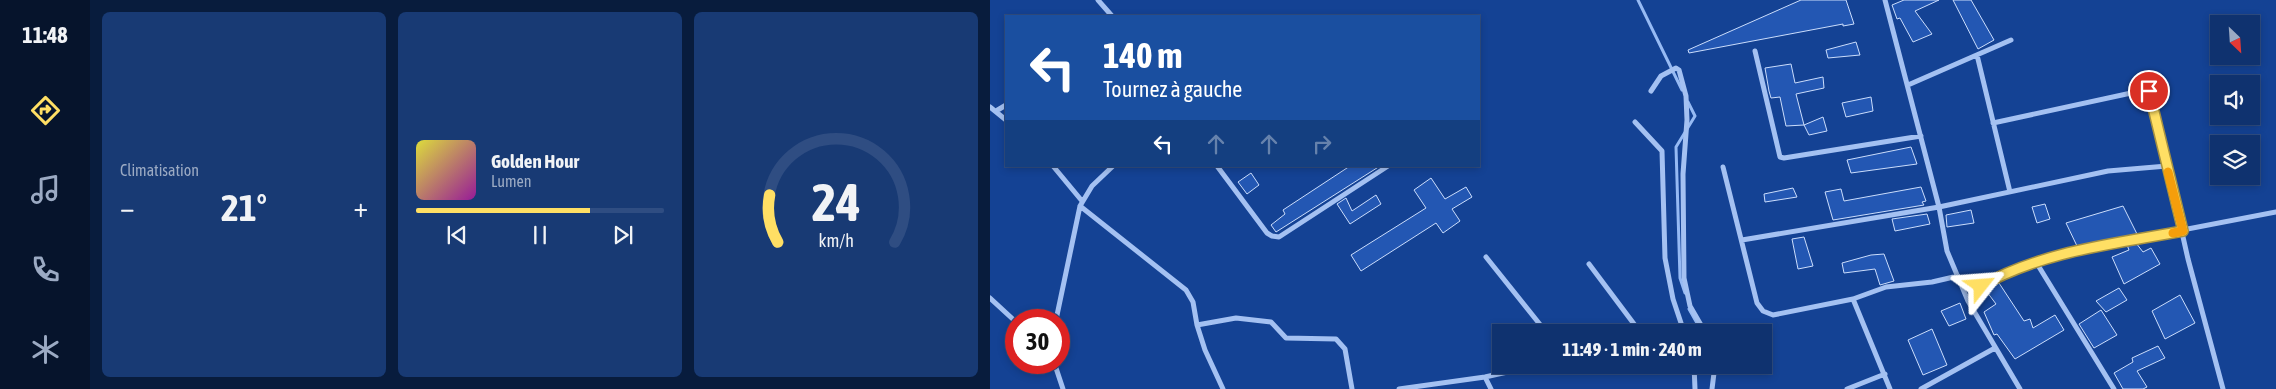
<!DOCTYPE html>
<html lang="fr">
<head>
<meta charset="utf-8">
<style>
	body { margin:0; font-family:"Asap Condensed",sans-serif; background:#183a74; color:#f1f3f6; height:100vh; display:flex; flex-direction:column; font-size:19px; white-space:nowrap }
	* { box-sizing:border-box; margin:0 }
	p { font-size:16px; color:#9baac3 }
	.icon { flex:none; width:28px; height:28px; fill:none; stroke:currentColor; stroke-width:2; stroke-linecap:round; stroke-linejoin:round }
	.map { position:relative; flex:1; overflow:hidden }
	.sheet { display:flex; flex-direction:column; gap:12px; padding:12px; background:#081c3d; width:900px }
	.sheet>* { flex:none }
	.banner { position:absolute; left:15px; top:15px; width:475px; height:152px; border-radius:0px; box-shadow:0 2px 8px #0003,0 0 0 1px #2f4d82; background:#1a4fa0; color:#fff; overflow:hidden }
	.needle { width:32px; rotate:155deg }
	.tools { position:absolute; left:1220px; top:15px; display:grid; gap:10px }
	.tools a { display:grid; place-items:center; width:50px; height:50px; border-radius:0px; background:#0f326f; box-shadow:0 2px 8px #0003,0 0 0 1px #2f4d82; font-size:25px }
	.speed { position:absolute; left:15px; top:309px; display:flex; gap:10px; font-size:25px; font-weight:700; text-align:center }
	.speed>* { display:grid; place-content:center; width:65px; height:65px; border-radius:50%; background:#0f326f; box-shadow:0 2px 8px #0003,0 0 0 1px #2f4d82; line-height:1 }
	.speed .limit { border:8px solid #d22; background:#fff; color:#111 }
	.pin { position:absolute; display:grid; place-items:center; width:42px; height:42px; color:#fff; margin:-21px; border:2px solid #fff; border-radius:50%; box-shadow:0 1px 5px #0007 }
	.me { position:absolute; width:55px; margin:-28px; rotate:62deg; stroke-linejoin:round; filter:drop-shadow(0 0 4px #0008) }
	.turn { display:flex; align-items:center; gap:18px; height:105px; padding:0 15px; font-size:22px }
	.turn .icon { width:65px; height:65px; stroke-width:2.5 }
	.turn b { display:block; font-size:35px; line-height:42px }
	.lanes { display:flex; align-items:center; height:48px; padding:0 15px; background:#0003; justify-content:center; gap:25px; direction:ltr }
	.lanes .off { opacity:.35 }
	.big { font-size:38px; font-weight:700; line-height:1.1 }
	.sheet .widget { flex:1; display:flex; flex-direction:column; justify-content:center; gap:8px; min-width:0; padding:0 18px; border-radius:8px; background:#183a74 }
	.sheet .dial { align-items:center; gap:0 }
	.dial svg { height:130px; overflow:visible; fill:none; stroke:#2f4d82; stroke-width:7; stroke-linecap:round; text-anchor:middle }
	.dial text { fill:#f1f3f6; stroke:none }
	.song { display:flex; align-items:center; gap:15px }
	.cover { width:60px; height:60px; border-radius:8px; background:linear-gradient(135deg,hsl(60 70% 55%),hsl(300 70% 35%)) }
	.played { height:5px; border-radius:2px; background:linear-gradient(90deg,#ffdf64 70%,#2f4d82 70%) }
	.keys { display:flex; justify-content:space-around; direction:ltr }
	.heat { display:flex; justify-content:space-between; align-items:center; font-size:28px; direction:ltr }
	.sheet .tiles { flex:1; display:grid; gap:12px; grid-template-columns:repeat(3,1fr) }
	.trip { position:absolute; left:502px; top:324px; width:280px; height:50px; border-radius:0px; background:#0f326f; box-shadow:0 2px 8px #0003,0 0 0 1px #2f4d82; font-weight:700; line-height:50px; text-align:center }
	main { display:flex; flex:1; min-height:0 }
	.tabs { display:flex; flex-direction:column; width:90px; justify-content:space-around; align-items:center; background:#06142c; color:#9baac3 }
	.tabs .icon { width:35px; height:35px }
	.tabs .current { color:#ffdf64 }
	.tabs b { font-size:22px; color:#f1f3f6 }
	.map>svg:first-child { display:block }
	.lines { fill:none; stroke-linecap:round; stroke-linejoin:round }
	.stream { stroke:#96baf4; stroke-width:3 }
	.building { fill:#2357b3; stroke:#cbddfc }
	.minor { stroke:#a4c1f2; stroke-width:5 }
	.route-casing { stroke:#a69141; stroke-width:12 }
	.route { stroke:#ffdf64; stroke-width:9 }
	.slow { stroke:#f59e0b; stroke-width:9 }
</style>
</head>
<body>
<main>
<nav class="tabs">
<b>11:48</b>
<svg class="icon current" aria-label="directions" viewBox="0 0 24 24"><path d="M12 3l9 9-9 9-9-9zM9 14v-3h6M13 9l2 2-2 2"/></svg>
<svg class="icon" aria-label="music" viewBox="0 0 24 24"><path d="M9 18V5l10-2v13"/><circle cx="6" cy="18" r="3"/><circle cx="16" cy="16" r="3"/></svg>
<svg class="icon" aria-label="phone" viewBox="0 0 24 24"><path d="M5 4h4l2 5-3 2q2 4 5 5l2-3 5 2v4C11 20 4 13 5 4z"/></svg>
<svg class="icon" aria-label="climate" viewBox="0 0 24 24"><path d="M12 3v18M4 7l16 10M4 17L20 7"/></svg>
</nav>
<section class="sheet">
<div class="tiles">
<div class="widget"><p>Climatisation</p>
<div class="heat"><a>−</a><b class="big">21°</b><a>+</a></div>
</div>
<div class="widget">
<div class="song"><i class="cover"></i><div><b>Golden Hour</b><p>Lumen</p></div></div>
<div class="played"></div>
<div class="keys"><svg class="icon" aria-label="previous" viewBox="0 0 24 24"><path d="M18 5L8 12l10 7zM5 5v14"/></svg><svg class="icon" aria-label="pause" viewBox="0 0 24 24"><path d="M8 5v14M16 5v14"/></svg><svg class="icon" aria-label="next" viewBox="0 0 24 24"><path d="M6 5l10 7-10 7zM19 5v14"/></svg></div>
</div>
<div class="widget dial"><svg viewBox="0 0 100 80">
<path d="M14 69A42 42 0 1 1 86 69"/>
<path d="M14 69A42 42 0 0 1 9 40" stroke="#ffdf64"/>
<text x="50" y="56" font-size="32" font-weight="700">24</text>
<text x="50" y="72" font-size="11">km/h</text>
</svg></div>
</div>
</section>
<div class="map">
<svg width="1286" height="389" viewBox="0 0 1286 389">
	<rect width="100%" height="100%" fill="#144294"/>
	<g class="lines">
		<path class="stream" d="M648,0L692,90
			M695,293L690,278L686,147L705,116L698,102
			M699,309L712,332"/>
	</g>
	<path class="building" d="M811,0H856L864,24L853,26V24L699,53L698,50Z
		M914,0H949L925,11L942,34L923,42L910,18L907,19L902,5Z
		M963,0H981L1004,40L988,49Z
		M866,42L870,55L838,58L836,50Z
		M801,64L805,83L833,77L834,88L806,94L814,125L796,126L790,97L781,98L779,91L775,68Z
		M881,97L883,111L856,117L852,103Z
		M833,117L837,131L819,135L814,125Z
		M921,147L927,164L861,173L857,160Z
		M360,166H390L286,232L281,225L295,214L293,210Z
		M261,173L269,185L257,194L248,182Z
		M441,178L455,199L476,187L482,197L462,209L470,221L453,233L446,223L371,271L361,255L436,208L424,190Z
		M931,187L936,201L932,202L934,205L843,220L835,192L851,189L854,201Z
		M803,188L807,197L775,202L774,194Z
		M386,195L391,204L360,224L347,204L356,198L362,211Z
		M1055,204L1060,219L1047,223L1042,207Z
		M1133,206L1147,234L1087,246L1076,223Z
		M981,210L984,223L957,227L956,215Z
		M937,214L940,224L905,231L902,219Z
		M814,237L823,266L808,269L802,239Z
		M1146,243L1153,252L1161,248L1170,264L1134,284L1122,257L1139,250L1137,245Z
		M894,254L904,281L890,285L885,269L854,273L852,263L881,255Z
		M1009,283L1034,321L1040,319L1043,328L1065,315L1074,330L1025,359L1007,334L1004,335L994,312L1006,304L997,292Z
		M1129,288L1137,300L1116,312L1106,301Z
		M1190,295L1205,323L1175,339L1162,311Z
		M970,303L976,319L959,326L951,311Z
		M1111,310L1127,335L1104,348L1089,324Z
		M942,329L957,365L933,375L918,340Z
		M1168,346L1175,358L1147,371L1157,387L1153,389H1133L1124,373L1143,362L1142,358Z"/>
	<g class="lines">
		<path class="minor" d="M108,0L122,16
			M895,0L949,207L957,251L978,301L1030,389
			M765,51L790,157L794,158L931,136
			M987,55L1020,192
			M918,85L1021,40
			M661,91L671,76L686,68L689,70L696,96L697,120L693,174L694,278L700,306L715,332
			M0,107L16,120
			M6,111L16,105
			M645,122L672,151L675,258L683,299L694,332
			M1003,123L1155,90L1162,96L1177,166
			M63,166L92,201
			M227,166L277,233L282,236L289,237L398,166
			M733,167L767,303L773,311L783,315L863,299L896,287L942,282L968,276
			M90,206L196,290L203,302L207,325
			M752,240L949,207L1118,171L1177,166L1198,259L1233,389
			M496,257L556,332
			M1046,262L1124,389
			M599,264L650,332
			M0,298L26,322
			M863,299L900,389
			M978,301L991,286L1007,277L1027,268L1073,253L1286,212
			M66,320L90,206L102,186L123,166
			M64,362L73,389
			M704,365L705,389
			M495,377L501,389
			M233,389L215,350L207,325L246,318L281,322L296,338L346,339L355,349L362,389
			M409,389L495,377L549,365
			M722,389L725,365
			M857,389L895,374
			M931,389L1005,348"/>
	</g>
	<g class="lines">
		<defs>
			<path id="route" d="M991,286C1053,251 1124,244 1193,231L1159,91"/>
		</defs>
		<use href="#route" class="route-casing"/>
		<use href="#route" class="route"/>
		<path class="slow" d="M1178,172L1193,231L1183,233"/>
	</g>
</svg>
<div class="tools">
<a><svg class="needle" viewBox="-14 -14 28 28"><path d="M0-13l5 13h-10z" fill="#e53935"/><path d="M0 13l5-13h-10z" fill="#9baac3"/></svg></a>
<a><svg class="icon" aria-label="sound" viewBox="0 0 24 24"><path d="M4 9h4l5-4v14l-5-4H4zM17 9q2 3 0 6"/></svg></a>
<a><svg class="icon" aria-label="layers" viewBox="0 0 24 24"><path d="M12 4l9 5-9 5-9-5zM3 14l9 5 9-5"/></svg></a>
</div>
<div class="speed"><div class="limit">30</div></div>
<div class="pin" style="left:1159px;top:91px;background:#d93025"><svg class="icon" aria-label="arrive" viewBox="0 0 24 24"><path d="M6 21V4h12l-3 4 3 4H6"/></svg></div>
<svg class="me" style="left:991px;top:286px" viewBox="-20 -20 40 40"><path d="M0-17L14 15 0 8-14 15z" fill="#ffdf64" stroke="#fff" stroke-width="4"/></svg>
<div class="trip">11:49 · 1 min · 240 m</div>
<div class="banner">
<div class="turn"><svg class="icon" aria-label="left" viewBox="0 0 24 24"><path d="M17 20v-9H6M10 6l-5 5 5 5"/></svg><div><b>140 m</b>Tournez à gauche</div></div>
<div class="lanes"><svg class="icon" aria-label="left" viewBox="0 0 24 24"><path d="M17 20v-9H6M10 6l-5 5 5 5"/></svg><svg class="icon off" aria-label="ahead" viewBox="0 0 24 24"><path d="M12 20V5M6 11l6-6 6 6"/></svg><svg class="icon off" aria-label="ahead" viewBox="0 0 24 24"><path d="M12 20V5M6 11l6-6 6 6"/></svg><svg class="icon off" aria-label="right" viewBox="0 0 24 24"><path d="M7 20v-9h11M14 6l5 5-5 5"/></svg></div>
</div>
</div>
</main>
</body>
</html>
